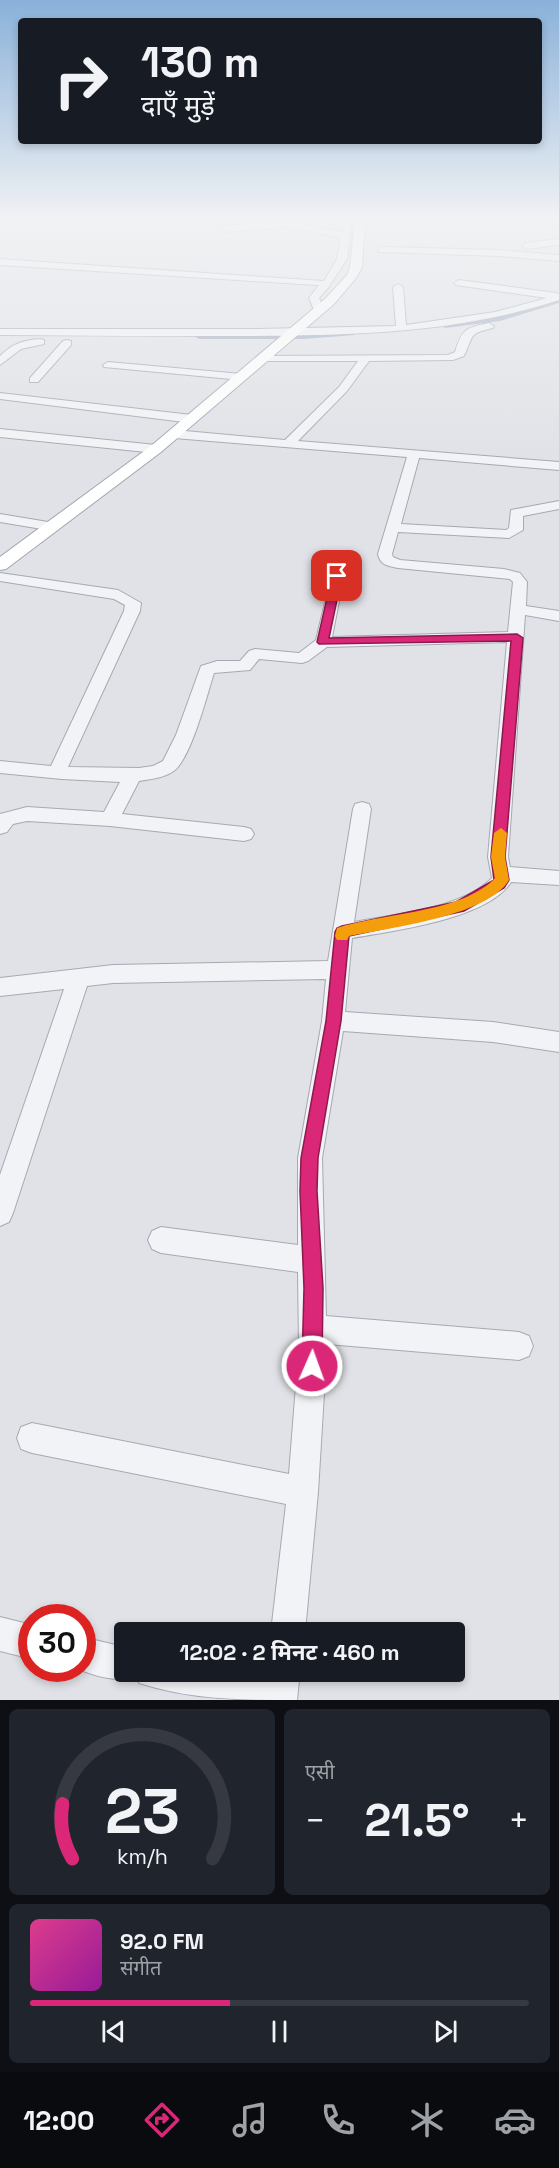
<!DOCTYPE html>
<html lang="hi">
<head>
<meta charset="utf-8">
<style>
	body { margin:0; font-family:"Space Grotesk","Noto Sans Devanagari",sans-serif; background:#20242c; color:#f1f3f6; height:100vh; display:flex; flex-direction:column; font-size:22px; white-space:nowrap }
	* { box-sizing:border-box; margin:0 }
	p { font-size:20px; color:#9ea1a6 }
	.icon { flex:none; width:33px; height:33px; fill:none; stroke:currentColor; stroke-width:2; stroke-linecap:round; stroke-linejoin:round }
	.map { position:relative; height:1700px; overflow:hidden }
	.side { display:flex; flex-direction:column; gap:9px; padding:9px; background:#0d0f14; flex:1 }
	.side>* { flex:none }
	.top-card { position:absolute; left:18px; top:18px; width:524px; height:126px; border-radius:6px; box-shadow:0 3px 9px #0003; background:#171b24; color:#f1f3f6; overflow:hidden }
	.speed { position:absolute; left:18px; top:1604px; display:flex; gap:12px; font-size:30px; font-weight:700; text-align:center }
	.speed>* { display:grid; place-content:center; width:78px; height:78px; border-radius:50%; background:#171b24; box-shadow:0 3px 9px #0003; line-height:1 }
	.speed .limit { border:9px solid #d22; background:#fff; color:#111 }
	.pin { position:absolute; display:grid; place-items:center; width:51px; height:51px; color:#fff; margin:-26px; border-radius:12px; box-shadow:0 3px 9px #0006 }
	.me { position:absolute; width:66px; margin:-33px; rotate:2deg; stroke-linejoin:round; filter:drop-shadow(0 0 4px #0008) }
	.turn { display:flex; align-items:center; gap:21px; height:126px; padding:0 24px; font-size:27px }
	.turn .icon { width:78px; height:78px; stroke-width:2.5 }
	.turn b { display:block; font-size:42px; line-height:51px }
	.big { font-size:45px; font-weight:700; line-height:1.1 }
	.side .tile { flex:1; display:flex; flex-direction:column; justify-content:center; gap:9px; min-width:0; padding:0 21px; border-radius:9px; background:#20242c }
	.side .dial { align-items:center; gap:0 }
	.dial svg { height:156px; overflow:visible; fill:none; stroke:#363941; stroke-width:7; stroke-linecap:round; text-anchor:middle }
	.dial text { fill:#f1f3f6; stroke:none }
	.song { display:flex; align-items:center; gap:18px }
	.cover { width:72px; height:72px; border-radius:9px; background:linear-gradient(135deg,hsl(330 70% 55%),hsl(300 70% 35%)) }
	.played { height:6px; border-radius:3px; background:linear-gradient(90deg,#db2777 40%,#363941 40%) }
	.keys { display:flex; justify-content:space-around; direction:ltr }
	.heat { display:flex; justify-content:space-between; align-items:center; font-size:33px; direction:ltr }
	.side .tiles { flex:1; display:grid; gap:9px; grid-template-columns:1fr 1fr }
	.tile:last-child { grid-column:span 2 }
	.trip { position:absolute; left:114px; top:1622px; width:351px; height:60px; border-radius:6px; background:#171b24; box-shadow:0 3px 9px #0003; font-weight:700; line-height:60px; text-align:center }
	.menu { display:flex; height:96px; justify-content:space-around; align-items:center; background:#090b0e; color:#9ea1a6 }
	.menu .icon { width:42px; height:42px }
	.menu .current { color:#db2777 }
	.menu b { font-size:27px; color:#f1f3f6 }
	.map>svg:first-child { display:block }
	.built { fill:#ced1d9 }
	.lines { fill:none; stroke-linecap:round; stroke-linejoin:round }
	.canal { fill:#9eadc4; fill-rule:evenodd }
	.minor-casing { stroke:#a6a9b1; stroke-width:2 }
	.major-casing { stroke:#a0a6b2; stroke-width:2 }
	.minor { fill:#f2f3f6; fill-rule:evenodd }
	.major { fill:#fff; fill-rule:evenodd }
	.route { fill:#db2777; stroke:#8e194d; stroke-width:1.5 }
	.slow { fill:#f59e0b }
</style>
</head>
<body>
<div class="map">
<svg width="559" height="1700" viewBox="0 0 559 1700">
	<rect width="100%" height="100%" fill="#e0e2e7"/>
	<path class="built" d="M0,219H282V227L0,225Z"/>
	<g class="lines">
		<path class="canal" d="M559,297V303L500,321L445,328L440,325L445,322L499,315Z
			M350,330L354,331V335L304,339H199L194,336L199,333H304Z"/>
		<defs>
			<path id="minor" d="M344,219H352L347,259L328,288L319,298L324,310L319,313L314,310L309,298L319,285H317L0,265V259L324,281L337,259L341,238L288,227L224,232L220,229L224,226L288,221L342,232Z
				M559,239V245L526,249L522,246L526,243Z
				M382,247L500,250L559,255V261L500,256L379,252L378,250Z
				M459,280L556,293L559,294V300C458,333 355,335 250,336C166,336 83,336 0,335V329H258L396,326L393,287L398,284L403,287L406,325L495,312L547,298L456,285L454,283Z
				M489,323L494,326L493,328C467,334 474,336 464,356L453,360L369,361L347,391L298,441L559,462V470L419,458L401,524L506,530L509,528L511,510L559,501V509L523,516V530L509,538L398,532L392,554L393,557L400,560L504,569L520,573L527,582L526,606L559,611V621L525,615L508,857L510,867L559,871V885L511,882C488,919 393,931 352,938L345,1012L493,1022L559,1032V1052L493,1042L343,1031L322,1158L326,1316L519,1332L529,1336L533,1346L529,1356L519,1360L327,1344L318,1492L305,1632H271L286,1504L32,1453L21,1449L17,1438L21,1427L32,1423L289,1474L299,1347L298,1272L161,1253L152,1249L148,1240L152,1231L161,1227L298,1245V1158L322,1021L326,979L113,983L87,986L13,1213L9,1222L0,1226V1175L64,989L0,996V978L113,965L328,961L353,809L355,804L362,802L369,804L371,809L354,922C395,914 462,909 492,878L488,857L507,642L327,647L308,661L302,663L259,659L250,670L214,673C207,695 192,755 175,770C165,778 151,779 139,781L122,814L244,827L251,829L254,834L251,839L244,841L110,826L27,821L13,824L7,832L0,834V814L27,807L104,812L120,782L62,779L0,773V761L51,766L124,611L125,605L114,599L0,581V573L118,590L141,603L140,611L68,767L139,768L153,766L163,761L176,735L201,666L217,661H240L249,651L255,649L299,653L316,640L332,573H342L344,576L332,637L508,632L513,582L510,579L398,568C388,566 380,565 378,554L407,457L174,438L168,434L174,430L285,440L339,387L358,361H263L258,358L259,356L448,355L455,352C462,329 465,328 489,323Z
				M40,339L44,340V344L21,349L0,365V356C12,344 23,340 40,339Z
				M67,340L71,341V345L38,382H30V378L63,341Z
				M108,362L242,374L248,377L242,380L104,367L103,365Z
				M0,393L192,415L198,419L192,423L0,399Z
				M0,429L156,445L162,449L156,453L0,437Z
				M0,514L54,523L61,527L54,531L0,522Z
				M0,1617L32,1625V1659L0,1651Z
				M82,1637L124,1647V1671H221L265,1682L266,1671H300L297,1700C243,1700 191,1700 139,1683L136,1676C118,1684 93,1675 75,1668H82Z"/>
			<path id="major" d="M355,219H365L362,267L356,278L334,304L161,452L6,569L0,570V557L151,446L326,298L347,275L350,267Z"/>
		</defs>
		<use href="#minor" class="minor-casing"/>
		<use href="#major" class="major-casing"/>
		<use href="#minor" class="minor"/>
		<use href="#major" class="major"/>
	</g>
	<linearGradient id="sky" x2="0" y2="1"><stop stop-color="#8ab1da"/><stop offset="0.48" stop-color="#f1f2f4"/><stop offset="1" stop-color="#f1f2f4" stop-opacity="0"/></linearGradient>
	<rect width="559" height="457" fill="url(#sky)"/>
	<path class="route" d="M337,573L342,576L329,638L517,634L523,638L505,857L509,880L504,888L464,911L349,936L341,1021L318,1158L317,1191L323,1288L322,1366L319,1373L312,1376L305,1373L302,1366L304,1288L300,1191L301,1158L326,1021L335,932L337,928L342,926L456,902L494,880L491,857L511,641L319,644L317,642L332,576Z"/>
	<path class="slow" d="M501,828L507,833L505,857L509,880C488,916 389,928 349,936L347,940H337L335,936L337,928C382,913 463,913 495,878L491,857L494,833Z"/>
</svg>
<div class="speed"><div class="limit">30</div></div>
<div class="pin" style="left:337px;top:576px;background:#d93025"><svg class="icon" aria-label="arrive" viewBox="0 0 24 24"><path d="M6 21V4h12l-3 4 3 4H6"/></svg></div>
<svg class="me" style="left:312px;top:1366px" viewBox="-20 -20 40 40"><circle r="17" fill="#db2777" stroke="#fff" stroke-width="3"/><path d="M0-11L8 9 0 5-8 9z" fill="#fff"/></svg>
<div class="trip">12:02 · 2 मिनट · 460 m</div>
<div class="top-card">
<div class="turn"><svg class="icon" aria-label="right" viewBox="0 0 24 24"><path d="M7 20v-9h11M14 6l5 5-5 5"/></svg><div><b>130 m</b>दाएँ मुड़ें</div></div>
</div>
</div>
<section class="side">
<div class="tiles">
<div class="tile dial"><svg viewBox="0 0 100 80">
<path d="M14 69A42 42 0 1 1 86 69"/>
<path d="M14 69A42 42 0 0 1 9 41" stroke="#db2777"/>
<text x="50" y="56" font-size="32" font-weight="700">23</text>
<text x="50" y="72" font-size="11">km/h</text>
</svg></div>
<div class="tile"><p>एसी</p>
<div class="heat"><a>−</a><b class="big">21.5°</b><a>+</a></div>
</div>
<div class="tile">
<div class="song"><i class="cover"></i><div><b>92.0 FM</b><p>संगीत</p></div></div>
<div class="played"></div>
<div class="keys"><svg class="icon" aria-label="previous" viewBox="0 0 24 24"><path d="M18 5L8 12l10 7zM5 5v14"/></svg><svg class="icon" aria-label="pause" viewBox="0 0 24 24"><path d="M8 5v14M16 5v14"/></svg><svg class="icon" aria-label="next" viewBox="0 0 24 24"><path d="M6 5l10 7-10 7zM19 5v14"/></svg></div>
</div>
</div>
</section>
<nav class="menu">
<b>12:00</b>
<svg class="icon current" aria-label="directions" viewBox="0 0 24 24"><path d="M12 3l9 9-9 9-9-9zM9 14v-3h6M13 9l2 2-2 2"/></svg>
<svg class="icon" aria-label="music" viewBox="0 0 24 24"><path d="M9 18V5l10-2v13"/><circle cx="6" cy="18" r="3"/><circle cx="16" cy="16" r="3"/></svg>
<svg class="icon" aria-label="phone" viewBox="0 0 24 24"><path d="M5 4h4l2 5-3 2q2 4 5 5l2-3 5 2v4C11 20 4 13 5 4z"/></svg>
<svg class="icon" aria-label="climate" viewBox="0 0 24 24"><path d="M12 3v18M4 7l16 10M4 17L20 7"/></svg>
<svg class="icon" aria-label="car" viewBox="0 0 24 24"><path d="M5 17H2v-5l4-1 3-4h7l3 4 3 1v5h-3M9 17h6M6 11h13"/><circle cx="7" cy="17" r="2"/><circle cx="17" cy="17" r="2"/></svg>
</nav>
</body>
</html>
